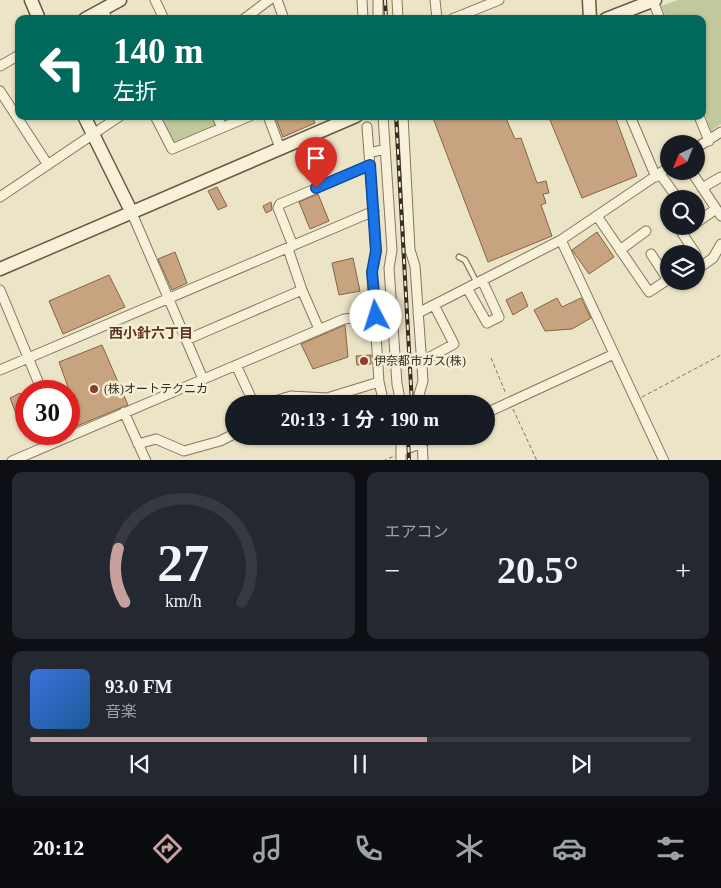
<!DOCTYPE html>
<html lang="ja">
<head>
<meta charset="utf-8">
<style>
	body { margin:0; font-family:"Times New Roman","Noto Sans JP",serif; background:#242831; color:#f1f3f6; height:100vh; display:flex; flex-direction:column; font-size:19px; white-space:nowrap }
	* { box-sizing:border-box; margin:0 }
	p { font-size:16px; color:#9ea1a6 }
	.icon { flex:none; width:28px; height:28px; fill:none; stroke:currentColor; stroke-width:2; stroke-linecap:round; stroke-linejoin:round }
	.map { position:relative; height:460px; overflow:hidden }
	.sheet { display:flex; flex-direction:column; gap:12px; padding:12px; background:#0d0f14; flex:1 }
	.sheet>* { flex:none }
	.banner { position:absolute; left:15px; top:15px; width:691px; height:105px; border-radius:10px; box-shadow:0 1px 4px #0004; background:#00695c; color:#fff; overflow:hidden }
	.needle { width:32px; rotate:223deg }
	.fabs { position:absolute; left:660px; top:135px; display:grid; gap:10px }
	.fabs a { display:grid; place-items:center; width:45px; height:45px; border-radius:50%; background:#171b24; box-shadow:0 1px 4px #0004; font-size:25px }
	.speed { position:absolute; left:15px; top:380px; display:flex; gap:10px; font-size:25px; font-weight:700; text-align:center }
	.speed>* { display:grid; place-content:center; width:65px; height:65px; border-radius:50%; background:#171b24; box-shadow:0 1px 4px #0004; line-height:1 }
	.speed .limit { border:8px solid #d22; background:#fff; color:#111 }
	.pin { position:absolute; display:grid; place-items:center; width:42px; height:42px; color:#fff; margin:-51px -21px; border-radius:50% 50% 50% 0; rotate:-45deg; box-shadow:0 0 5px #0007 }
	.pin .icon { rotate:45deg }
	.me { position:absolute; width:55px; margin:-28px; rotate:355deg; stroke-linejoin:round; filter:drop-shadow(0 0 4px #0008) }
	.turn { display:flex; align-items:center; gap:18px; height:105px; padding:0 15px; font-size:22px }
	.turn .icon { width:65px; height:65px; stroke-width:2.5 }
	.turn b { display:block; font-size:35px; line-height:42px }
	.big { font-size:38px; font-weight:700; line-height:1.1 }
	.sheet .tile { flex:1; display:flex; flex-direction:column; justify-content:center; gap:8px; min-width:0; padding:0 18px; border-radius:10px; background:#242831 }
	.sheet .dial { align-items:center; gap:0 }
	.dial svg { height:130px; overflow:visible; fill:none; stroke:#363941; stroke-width:7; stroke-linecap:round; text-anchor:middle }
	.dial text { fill:#f1f3f6; stroke:none }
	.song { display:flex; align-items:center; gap:15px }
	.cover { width:60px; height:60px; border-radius:8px; background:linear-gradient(135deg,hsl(220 70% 55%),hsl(210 70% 35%)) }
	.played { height:5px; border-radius:2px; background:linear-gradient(90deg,#c6a09d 60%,#363941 60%) }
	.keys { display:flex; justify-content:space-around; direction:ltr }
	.heat { display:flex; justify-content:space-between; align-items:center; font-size:28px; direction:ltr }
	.sheet .tiles { flex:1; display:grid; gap:12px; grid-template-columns:1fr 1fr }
	.tile:last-child { grid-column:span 2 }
	.trip { position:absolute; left:225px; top:395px; width:270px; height:50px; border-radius:25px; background:#171b24; box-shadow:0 1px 4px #0004; font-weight:700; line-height:50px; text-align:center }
	.dock { display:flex; height:80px; justify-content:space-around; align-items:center; background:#090b0e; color:#9ea1a6 }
	.dock .icon { width:35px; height:35px }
	.dock .current { color:#c6a09d }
	.dock b { font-size:22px; color:#f1f3f6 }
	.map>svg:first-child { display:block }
	.green { fill:#bfc99b }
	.building { fill:#c7a47f; stroke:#846445 }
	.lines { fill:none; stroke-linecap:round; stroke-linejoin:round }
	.lane-casing { stroke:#86775d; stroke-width:7 }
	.street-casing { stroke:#86775d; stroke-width:11 }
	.secondary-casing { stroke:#685840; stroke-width:15 }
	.path { stroke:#86775d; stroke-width:1; stroke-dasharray:4 2.5; stroke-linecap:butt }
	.lane { stroke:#f7f1da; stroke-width:4.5 }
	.street { stroke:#f7f1da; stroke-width:9 }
	.secondary { stroke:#f7f1da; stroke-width:12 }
	.rail-casing { stroke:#372d20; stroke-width:4 }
	.rail { stroke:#f3eed6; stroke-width:2; stroke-dasharray:5.5; stroke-linecap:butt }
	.route-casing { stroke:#114b97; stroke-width:12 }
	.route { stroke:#1a73e8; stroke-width:9 }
	.poi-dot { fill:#913a31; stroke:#f3eed6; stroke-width:2 }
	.labels { text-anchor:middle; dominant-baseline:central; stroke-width:5; stroke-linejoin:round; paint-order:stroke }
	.poi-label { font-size:12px; fill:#372d20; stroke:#f3eed6; text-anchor:start }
	.neighbourhood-label { font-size:14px; font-weight:bold; fill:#613522; stroke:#f3eed6 }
</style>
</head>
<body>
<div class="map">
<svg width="721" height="461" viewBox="0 0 721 461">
	<rect width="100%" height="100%" fill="#ece4c7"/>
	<path class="green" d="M678,0H721V124L711,131L703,109L702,19H667L661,6Z
		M158,116H215L217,123L215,127L175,145Z"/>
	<path class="building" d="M275,116H312L315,123L283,137Z
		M439,116H505L515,139L521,138L537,183L546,181L549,193L543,194L546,203L541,205L552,236L488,262L433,118Z
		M558,116H615L637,176L582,198L550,120Z
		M217,187L227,206L218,210L208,191Z
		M318,194L329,221L310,229L299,202Z
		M271,202L272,210L266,213L263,206Z
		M597,232L614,257L589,274L572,250Z
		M175,252L187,283L172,290L158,259Z
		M353,258L360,291L339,295L332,263Z
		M109,275L125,307L63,334L49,301Z
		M522,292L528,306L513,315L506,300Z
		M557,298L562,307L581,298L591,318L572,329L545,331L534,310Z
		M345,325L348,357L313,369L301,344Z
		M102,345L128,405L77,426L69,406V390L59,362Z
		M371,355V364L357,365L356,356Z
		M20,393L26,409V415L18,419L10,398Z"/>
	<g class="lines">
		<defs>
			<path id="lane" d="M459,257L465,260L477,283"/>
			<path id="street" d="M155,0L164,19
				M277,0L284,19
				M362,0L363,19
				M378,0V19
				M397,0L398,19
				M435,0L437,19
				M653,1L660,19
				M103,9L107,19
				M244,19L269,0
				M452,19L499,0
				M0,66L19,55
				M0,91L48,165
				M155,116L172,149L250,116
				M217,116L222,128
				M268,116L280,148
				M383,116L392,250L389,268L397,384L401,404
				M403,116L410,250L415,266L423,381L418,398L419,404
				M630,116L656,177
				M699,116L709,141
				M367,127L369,153
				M696,148L721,132
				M691,171L721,216
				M660,174L678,199
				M702,188L721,177
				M0,197L120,116
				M131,211L203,379
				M597,216L649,292L669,279
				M696,223L716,209
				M692,226L682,233L696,254
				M561,240L664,461
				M293,246L278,208L280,204L370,165
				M288,249L302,290L319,329
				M620,250L646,231
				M651,254L668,280
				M696,270L713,258L721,244
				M467,288L487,323L499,317L482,280
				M0,290L42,391
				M418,313L561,240L669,167
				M186,340L302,290
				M421,362L454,344L434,305
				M236,365L254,404
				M0,370L374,211
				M265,404L291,396L327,398L379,382
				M384,404L379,382L372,272L376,251L369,153L385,149
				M124,412L146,461
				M486,413L614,354
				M401,436V461
				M422,439L423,461
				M138,444L156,439L184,451L220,441L234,434
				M401,452L436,436
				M12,461L344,319L376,316"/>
			<path id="secondary" d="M31,0L39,19
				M589,0L590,19
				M85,19L120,0
				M606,19L655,0
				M84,116L131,211
				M0,269L356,116"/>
		</defs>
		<use href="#lane" class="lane-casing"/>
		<use href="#street" class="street-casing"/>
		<use href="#secondary" class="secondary-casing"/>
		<path class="path" d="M491,358L506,394
			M642,397L721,355
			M513,409L537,461
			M383,461L394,456"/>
		<use href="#lane" class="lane"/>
		<use href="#street" class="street"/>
		<use href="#secondary" class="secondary"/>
		<defs>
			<path id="rail" d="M385,0L386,19
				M396,116L412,404
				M408,436L409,461"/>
		</defs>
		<use href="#rail" class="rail-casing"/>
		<use href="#rail" class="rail"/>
	</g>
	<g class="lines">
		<defs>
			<path id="route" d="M316,188L370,165L376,251L372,272L376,316"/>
		</defs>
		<use href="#route" class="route-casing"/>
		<use href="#route" class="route"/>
	</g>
	<g class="poi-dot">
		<circle cx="364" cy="361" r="5"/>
		<circle cx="94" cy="389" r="5"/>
	</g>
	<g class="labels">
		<g class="poi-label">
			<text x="374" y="361">伊奈都市ガス(株)</text>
			<text x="104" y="389">(株)オートテクニカ</text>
		</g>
		<g class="neighbourhood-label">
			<text x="151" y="333">西小針六丁目</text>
		</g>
	</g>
</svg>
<div class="fabs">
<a><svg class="needle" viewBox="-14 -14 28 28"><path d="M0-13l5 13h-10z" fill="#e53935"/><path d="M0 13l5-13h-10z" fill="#9ea1a6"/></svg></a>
<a><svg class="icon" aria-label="search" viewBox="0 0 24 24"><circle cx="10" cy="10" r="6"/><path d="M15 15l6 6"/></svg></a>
<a><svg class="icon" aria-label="layers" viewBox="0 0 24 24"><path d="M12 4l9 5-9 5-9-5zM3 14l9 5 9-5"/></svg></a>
</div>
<div class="speed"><div class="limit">30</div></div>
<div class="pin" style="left:316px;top:188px;background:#d93025"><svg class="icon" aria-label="arrive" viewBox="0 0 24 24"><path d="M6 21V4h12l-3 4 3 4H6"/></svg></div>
<svg class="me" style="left:376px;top:316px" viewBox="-20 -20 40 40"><circle r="19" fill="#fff"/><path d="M0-13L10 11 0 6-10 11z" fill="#1a73e8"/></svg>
<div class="trip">20:13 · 1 分 · 190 m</div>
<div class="banner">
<div class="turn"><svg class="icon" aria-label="left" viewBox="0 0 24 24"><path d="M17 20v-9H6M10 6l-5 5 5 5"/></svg><div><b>140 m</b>左折</div></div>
</div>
</div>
<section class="sheet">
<div class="tiles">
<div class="tile dial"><svg viewBox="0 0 100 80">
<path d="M14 69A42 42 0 1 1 86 69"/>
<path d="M14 69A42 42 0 0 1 10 36" stroke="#c6a09d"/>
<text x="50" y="56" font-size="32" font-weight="700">27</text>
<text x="50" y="72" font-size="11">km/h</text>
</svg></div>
<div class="tile"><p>エアコン</p>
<div class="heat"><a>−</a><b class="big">20.5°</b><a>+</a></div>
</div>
<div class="tile">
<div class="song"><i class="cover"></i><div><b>93.0 FM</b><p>音楽</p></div></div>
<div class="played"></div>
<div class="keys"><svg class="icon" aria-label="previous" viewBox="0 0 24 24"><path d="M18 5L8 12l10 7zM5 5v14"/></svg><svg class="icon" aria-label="pause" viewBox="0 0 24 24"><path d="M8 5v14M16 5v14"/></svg><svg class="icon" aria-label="next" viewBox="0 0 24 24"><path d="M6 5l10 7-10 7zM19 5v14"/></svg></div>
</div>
</div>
</section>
<nav class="dock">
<b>20:12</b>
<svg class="icon current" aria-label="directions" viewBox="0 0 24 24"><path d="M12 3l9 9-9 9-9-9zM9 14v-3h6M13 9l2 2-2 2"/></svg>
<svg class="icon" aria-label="music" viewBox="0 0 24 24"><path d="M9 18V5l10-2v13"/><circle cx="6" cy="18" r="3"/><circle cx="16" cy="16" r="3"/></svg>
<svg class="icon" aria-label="phone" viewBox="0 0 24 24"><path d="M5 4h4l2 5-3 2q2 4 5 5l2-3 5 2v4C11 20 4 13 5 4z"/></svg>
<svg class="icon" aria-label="climate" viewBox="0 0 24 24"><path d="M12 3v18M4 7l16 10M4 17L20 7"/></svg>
<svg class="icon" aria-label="car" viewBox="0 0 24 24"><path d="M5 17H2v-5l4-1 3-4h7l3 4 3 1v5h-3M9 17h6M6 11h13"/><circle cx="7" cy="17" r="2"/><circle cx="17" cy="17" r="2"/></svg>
<svg class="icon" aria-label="filters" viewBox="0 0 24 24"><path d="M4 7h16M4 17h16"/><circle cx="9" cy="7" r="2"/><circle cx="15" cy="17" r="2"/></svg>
</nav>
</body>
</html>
